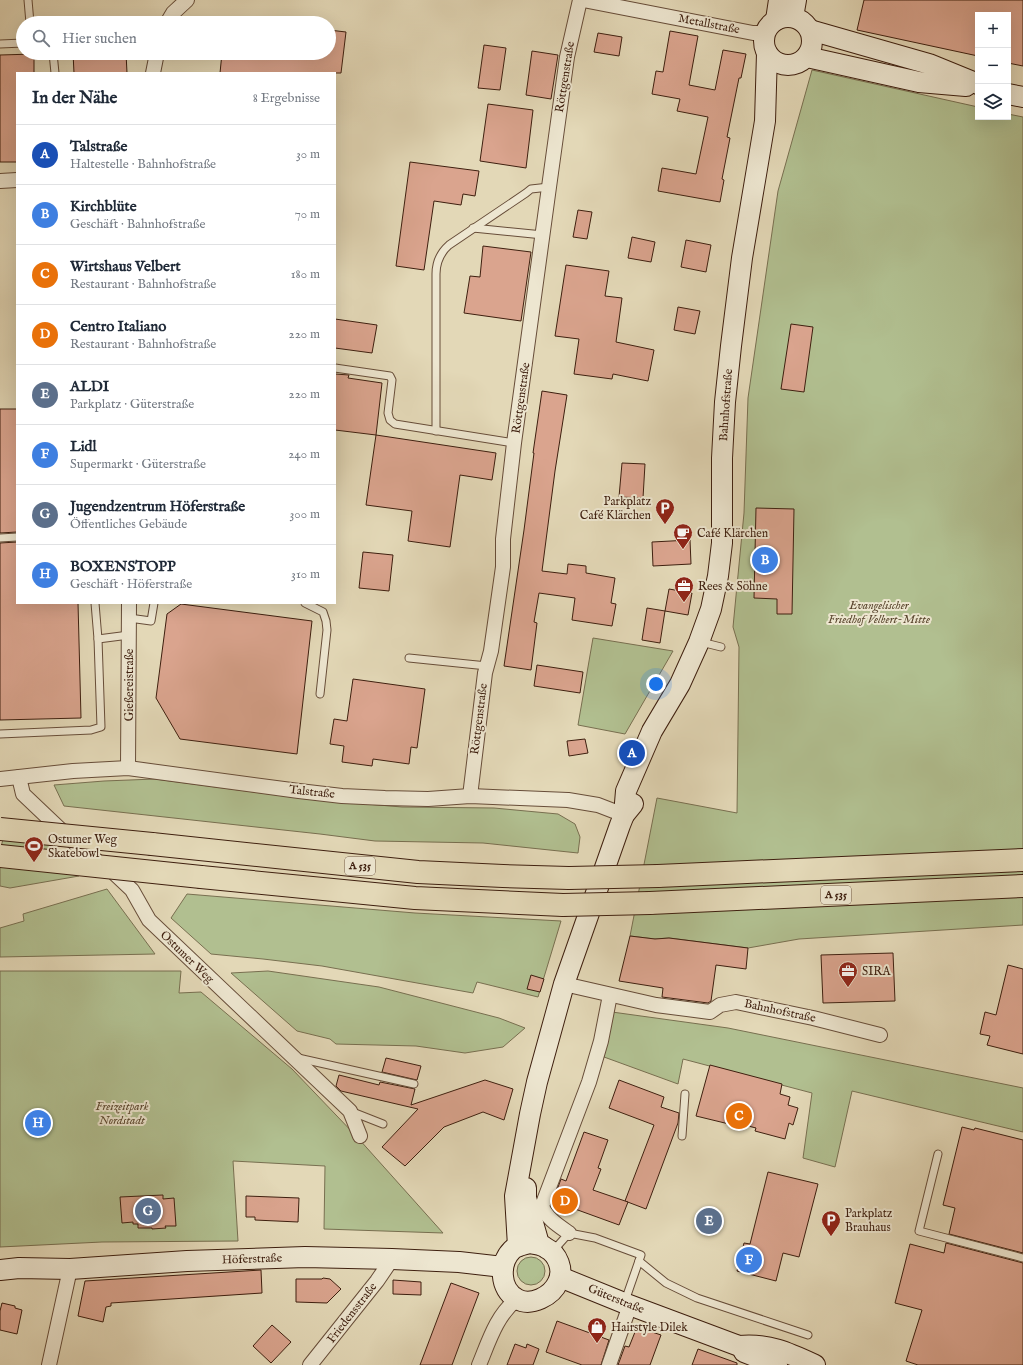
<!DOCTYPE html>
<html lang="de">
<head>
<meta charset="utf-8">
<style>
  :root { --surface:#fff; --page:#f2f2f3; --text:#1f2937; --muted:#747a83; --line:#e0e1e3; --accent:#8f2418 }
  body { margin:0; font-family:"IM FELL English",serif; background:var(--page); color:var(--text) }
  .controls { position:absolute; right:12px; top:12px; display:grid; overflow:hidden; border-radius:0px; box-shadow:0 4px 16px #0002 }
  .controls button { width:36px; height:36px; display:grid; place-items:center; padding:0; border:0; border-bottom:1px solid var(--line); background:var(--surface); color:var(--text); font:20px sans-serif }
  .you { position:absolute; left:656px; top:684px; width:14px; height:14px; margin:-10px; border:3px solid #fff; border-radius:50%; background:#1a73e8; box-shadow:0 0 0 6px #1a73e833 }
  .badge { display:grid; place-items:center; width:26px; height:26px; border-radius:50%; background:var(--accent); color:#fff; font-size:13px; font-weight:700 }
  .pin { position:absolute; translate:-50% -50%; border:2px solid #fff; box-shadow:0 1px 4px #0006 }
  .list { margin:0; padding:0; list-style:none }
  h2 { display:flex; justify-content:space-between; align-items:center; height:52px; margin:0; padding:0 16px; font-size:17px }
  h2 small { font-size:13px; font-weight:400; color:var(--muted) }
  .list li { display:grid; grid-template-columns:26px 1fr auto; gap:12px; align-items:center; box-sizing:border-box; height:60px; padding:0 16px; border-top:1px solid var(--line) }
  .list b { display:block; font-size:15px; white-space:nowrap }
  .list p { margin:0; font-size:13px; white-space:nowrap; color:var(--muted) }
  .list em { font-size:13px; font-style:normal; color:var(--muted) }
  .icon { flex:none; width:22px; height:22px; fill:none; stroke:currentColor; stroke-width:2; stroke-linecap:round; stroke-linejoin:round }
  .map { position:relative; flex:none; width:1023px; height:1365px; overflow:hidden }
  .search { position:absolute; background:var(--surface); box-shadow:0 4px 16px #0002; left:16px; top:16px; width:320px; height:44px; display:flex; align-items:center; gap:10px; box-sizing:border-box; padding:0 14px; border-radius:22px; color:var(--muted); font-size:15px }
  .panel { position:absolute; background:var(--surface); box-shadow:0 4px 16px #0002; left:16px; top:72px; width:320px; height:532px; border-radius:0px }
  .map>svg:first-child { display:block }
  .green { fill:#b1bf90; stroke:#786f50 }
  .building { fill:#daa48e; stroke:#3e1f0f }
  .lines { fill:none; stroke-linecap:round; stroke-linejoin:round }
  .lane-casing { stroke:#674d39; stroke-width:9 }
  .street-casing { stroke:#674d39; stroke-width:16 }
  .secondary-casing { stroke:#3e1f0f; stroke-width:22 }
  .highway-casing { stroke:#3e1f0f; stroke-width:24 }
  .lane { stroke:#ede6d0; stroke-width:7 }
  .street { stroke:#ede6d0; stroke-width:14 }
  .secondary { stroke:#ede6d0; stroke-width:20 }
  .highway { stroke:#e3d8b7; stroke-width:22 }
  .highway-bridge-casing { stroke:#3e1f0f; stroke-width:24; stroke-linecap:butt }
  .highway-bridge { stroke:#e3d8b7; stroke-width:22 }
  .labels { text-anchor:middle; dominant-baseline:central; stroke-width:4; stroke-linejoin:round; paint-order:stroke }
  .shield { fill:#ede6d0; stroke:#725b49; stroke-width:1 }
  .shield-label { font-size:11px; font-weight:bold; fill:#3e1f0f }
  .street-label { font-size:12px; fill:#3e1f0f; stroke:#ede6d0 }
  .poi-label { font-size:12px; fill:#3e1f0f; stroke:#ede6d0; text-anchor:start }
  .park-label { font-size:12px; font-style:italic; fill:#5b472f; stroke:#ede6d0 }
</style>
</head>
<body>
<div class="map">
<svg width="1023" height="1365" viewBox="0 0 1023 1365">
  <rect width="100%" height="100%" fill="#e3d8b7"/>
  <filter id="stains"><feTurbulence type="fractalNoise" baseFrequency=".005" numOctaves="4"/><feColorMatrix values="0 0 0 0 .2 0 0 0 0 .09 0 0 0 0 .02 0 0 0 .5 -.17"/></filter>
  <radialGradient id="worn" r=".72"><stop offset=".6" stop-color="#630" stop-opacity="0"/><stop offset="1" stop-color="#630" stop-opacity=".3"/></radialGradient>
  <g class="green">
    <path d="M 812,70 L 978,107 L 978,117 L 1008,117 L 1008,114 L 1023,117 L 1023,925 L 799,939 L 748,948 L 669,938 L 655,939 L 630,936 L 657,798 L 737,813 L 739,647 L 733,627 L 744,513 L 748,398 L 778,191 Z"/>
    <path d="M 593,638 L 673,651 L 625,734 L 578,725 Z"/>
    <path d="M 155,779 L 307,799 L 402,807 L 494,808 L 558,814 L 575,824 L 580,837 L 578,853 L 483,843 L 375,841 L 320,834 L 64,806 L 54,785 L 104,781 Z"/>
    <path d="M 4,836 L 47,840 L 79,876 L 10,888 L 0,886 L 0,850 Z"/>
    <path d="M 107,889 L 155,954 L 0,957 L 0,928 L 24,921 L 23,914 Z"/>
    <path d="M 187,894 L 415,913 L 561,921 L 538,997 L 477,982 L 473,993 L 322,966 L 263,959 L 211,954 L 171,918 Z"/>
    <path d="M 0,971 L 181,971 L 179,993 L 201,992 L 292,1069 L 358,1138 L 443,1233 L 324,1229 L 325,1166 L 233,1161 L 238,1241 L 102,1242 L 0,1247 Z"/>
    <path d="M 268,971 L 379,987 L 499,1018 L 525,1028 L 503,1047 L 465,1053 L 416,1046 L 336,1044 L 330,1039 L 297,1031 L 231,973 Z"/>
    <path d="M 612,1012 L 728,1028 L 1023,1088 L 1023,1132 L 852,1091 L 835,1167 L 803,1158 L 812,1093 L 683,1059 L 678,1084 L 604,1057 Z"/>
    <circle cx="531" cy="1271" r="14"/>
  </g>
  <g class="building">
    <path d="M 864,0 L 1023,0 L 1023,66 L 1008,63 L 1008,15 L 978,15 L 978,56 L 857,30 Z"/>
    <path d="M 329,30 L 346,32 L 341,73 L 220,73 L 222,53 L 329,53 Z"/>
    <path d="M 670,31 L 698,36 L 689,85 L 715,90 L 723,50 L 746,54 L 741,78 L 739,78 L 727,137 L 730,138 L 722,179 L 724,180 L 720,202 L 658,191 L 662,168 L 696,174 L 708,117 L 677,111 L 680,99 L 652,94 L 656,71 L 663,72 Z"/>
    <path d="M 598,33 L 622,37 L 619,56 L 594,52 Z"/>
    <path d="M 484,45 L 506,48 L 500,90 L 478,88 Z"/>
    <path d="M 532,51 L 558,55 L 551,99 L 526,95 Z"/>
    <path d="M 73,53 L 126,53 L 127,73 L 74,73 Z"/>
    <path d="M 34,54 L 34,73 L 17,73 L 17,162 L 0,162 L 0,55 Z"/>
    <path d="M 488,104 L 533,110 L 526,168 L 480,161 Z"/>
    <path d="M 410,162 L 479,171 L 475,196 L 463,194 L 461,205 L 434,201 L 424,270 L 396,266 Z"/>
    <path d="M 578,210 L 592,212 L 587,239 L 573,237 Z"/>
    <path d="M 632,237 L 655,242 L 651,262 L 628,258 Z"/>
    <path d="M 686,240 L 711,245 L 706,272 L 681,267 Z"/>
    <path d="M 483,246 L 531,252 L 521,321 L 464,313 L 470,276 L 480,277 Z"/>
    <path d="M 566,265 L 609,271 L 605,296 L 622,298 L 616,342 L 654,350 L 648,381 L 613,374 L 612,379 L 574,374 L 579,339 L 555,336 Z"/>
    <path d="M 678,307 L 700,311 L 695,334 L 674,330 Z"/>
    <path d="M 335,319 L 377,325 L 372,353 L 335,348 Z"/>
    <path d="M 791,324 L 813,327 L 804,392 L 781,389 Z"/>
    <path d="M 335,374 L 349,375 L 348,378 L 382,383 L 376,435 L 335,430 Z"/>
    <path d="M 542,391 L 567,395 L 555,471 L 542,571 L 567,574 L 568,564 L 586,566 L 586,573 L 615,578 L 611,603 L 616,604 L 612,626 L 572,620 L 575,598 L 539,593 L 534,622 L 537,623 L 531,670 L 504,666 L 524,530 L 534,453 L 533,453 Z"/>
    <path d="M 0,409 L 17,409 L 17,532 L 0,533 Z"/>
    <path d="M 376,435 L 496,453 L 492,480 L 460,475 L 450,547 L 408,541 L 412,511 L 366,505 Z"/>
    <path d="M 622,463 L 645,464 L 643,498 L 619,497 Z"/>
    <path d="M 756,508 L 794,509 L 792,614 L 777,614 L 777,599 L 754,598 Z"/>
    <path d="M 690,540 L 691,564 L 653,566 L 652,542 Z"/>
    <path d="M 17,542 L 17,603 L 78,603 L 81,718 L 0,720 L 0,543 Z"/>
    <path d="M 363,552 L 393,555 L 389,591 L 359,588 Z"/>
    <path d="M 669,589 L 692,593 L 688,615 L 665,611 Z"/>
    <path d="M 181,604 L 312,621 L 297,754 L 180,739 L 156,698 L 167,614 Z"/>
    <path d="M 647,608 L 665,611 L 660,643 L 642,640 Z"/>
    <path d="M 537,665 L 583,672 L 580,693 L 534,686 Z"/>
    <path d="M 353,679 L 425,689 L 417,748 L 411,747 L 409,764 L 373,759 L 372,766 L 342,762 L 344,746 L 330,744 L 334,719 L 347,721 Z"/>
    <path d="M 585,739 L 588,753 L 569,756 L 567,741 Z"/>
    <path d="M 630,936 L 655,939 L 669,938 L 748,948 L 746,969 L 716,965 L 711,1001 L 708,1003 L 662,997 L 663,988 L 619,981 Z"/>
    <path d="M 893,953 L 895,1001 L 823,1003 L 821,955 Z"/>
    <path d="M 1008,965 L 1023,969 L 1023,1054 L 987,1045 L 990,1036 L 980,1034 L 985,1012 L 996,1015 Z"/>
    <path d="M 531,975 L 544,979 L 540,992 L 527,989 Z"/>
    <path d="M 386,1058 L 421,1066 L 417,1080 L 382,1072 Z"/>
    <path d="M 710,1065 L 782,1084 L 780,1094 L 790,1097 L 788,1105 L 798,1108 L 793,1125 L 789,1123 L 785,1139 L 755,1131 L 756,1128 L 729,1121 L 729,1124 L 696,1116 Z"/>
    <path d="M 339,1075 L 379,1085 L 380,1082 L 415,1089 L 411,1105 L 485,1080 L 513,1089 L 504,1120 L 483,1112 L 444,1127 L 405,1166 L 382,1147 L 418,1109 L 341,1091 L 336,1086 Z"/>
    <path d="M 619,1080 L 664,1097 L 661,1107 L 679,1113 L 678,1123 L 646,1209 L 625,1201 L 654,1125 L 609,1108 Z"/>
    <path d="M 962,1127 L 974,1130 L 975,1128 L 1023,1140 L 1023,1253 L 949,1234 L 955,1208 L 943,1205 Z"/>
    <path d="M 584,1132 L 608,1140 L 598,1168 L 601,1169 L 593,1190 L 628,1202 L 619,1225 L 553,1201 L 561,1179 L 566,1181 Z"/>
    <path d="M 768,1172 L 818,1184 L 799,1257 L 783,1253 L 776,1281 L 737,1271 L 744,1243 L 750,1244 Z"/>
    <path d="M 163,1195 L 163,1199 L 174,1198 L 176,1226 L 165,1226 L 166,1228 L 152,1229 L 152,1228 L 138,1228 L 138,1224 L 133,1224 L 133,1222 L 122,1223 L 120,1197 Z"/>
    <path d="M 246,1196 L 299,1198 L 298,1222 L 255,1220 L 255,1217 L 246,1217 Z"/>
    <path d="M 946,1243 L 1023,1263 L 1023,1365 L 918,1365 L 906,1361 L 922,1310 L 895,1303 L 910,1244 L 944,1253 Z"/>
    <path d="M 261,1270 L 262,1293 L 111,1303 L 111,1306 L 106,1307 L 103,1322 L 78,1316 L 85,1281 Z"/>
    <path d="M 323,1278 L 330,1279 L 341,1289 L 327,1303 L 296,1302 L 296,1279 L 322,1279 Z"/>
    <path d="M 393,1280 L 421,1282 L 421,1295 L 393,1294 Z"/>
    <path d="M 451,1283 L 479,1293 L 462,1338 L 452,1365 L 420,1365 Z"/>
    <path d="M 2,1303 L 15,1306 L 15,1308 L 22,1310 L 17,1334 L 0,1330 L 0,1311 Z"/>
    <path d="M 557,1321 L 609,1340 L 601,1365 L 582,1365 L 546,1352 Z"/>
    <path d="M 272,1325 L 291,1342 L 271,1363 L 253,1346 Z"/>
    <path d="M 637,1327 L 661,1335 L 650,1365 L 618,1365 L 625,1346 L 629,1347 Z"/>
    <path d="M 515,1344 L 526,1348 L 527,1344 L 539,1349 L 533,1365 L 507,1365 Z"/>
    <path d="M 698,1349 L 737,1363 L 737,1365 L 692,1365 Z"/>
  </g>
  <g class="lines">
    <g class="lane-casing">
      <g id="lane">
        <path d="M 28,0 L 30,23"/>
        <path d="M 0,44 L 23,43"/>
        <path d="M 53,53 L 55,73"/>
        <path d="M 473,228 L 543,235"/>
        <path d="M 335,368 L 390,376 L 392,380 L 388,413 L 390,420 L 395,424 L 514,443"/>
        <path d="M 436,431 L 436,274 C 436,262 440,253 449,245 L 526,193 L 531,189 L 549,187"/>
        <path d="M 0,538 L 17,537"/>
        <path d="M 305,603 L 323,612 L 326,621 L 327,630 L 320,694"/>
        <path d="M 129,618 L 151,621 L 154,603"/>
        <path d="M 98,639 L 129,635"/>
        <path d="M 701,642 L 721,647"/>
        <path d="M 409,658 L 487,666"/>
        <path d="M 0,734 L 91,730 L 101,727 L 98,639 L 95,603"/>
        <path d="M 298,1058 L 414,1084"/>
        <path d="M 350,1111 L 383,1124"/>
        <path d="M 682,1136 L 685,1094"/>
        <path d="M 938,1154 L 919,1231 L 1023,1258"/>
        <path d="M 553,1251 L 569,1233 L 595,1238 L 641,1255 L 625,1301"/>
        <path d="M 639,1261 L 666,1283 L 697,1298 L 808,1335"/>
      </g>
    </g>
    <g class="street-casing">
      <g id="street">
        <path d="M 583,0 L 753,33 L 765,33"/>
        <path d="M 167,23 L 173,13 L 187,0"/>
        <path d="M 153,73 L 157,53"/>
        <path d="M 0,181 L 17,180"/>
        <path d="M 128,768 L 129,603"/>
        <path d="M 19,777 L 23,794 L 83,851 L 114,873 L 132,890 L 149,920 L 350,1111 L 360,1136"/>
        <path d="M 0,779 L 73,771 L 128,768 L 299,791 L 342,796 L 385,798 L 428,799 L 470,796 L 568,800 L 598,805 L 624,815"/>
        <path d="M 470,796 L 485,673 L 491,651 L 503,567 L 503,539 L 514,443 L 549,187 L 567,57 L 580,0"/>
        <path d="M 564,984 L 656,1005 L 710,1012 L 720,1005 L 736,1002 L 813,1018 L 880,1035"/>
        <path d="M 569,1233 C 559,1226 546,1218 542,1206 L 589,1082 L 601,1041 L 610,995"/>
        <path d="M 49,1365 L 70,1269"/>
        <path d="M 310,1365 L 377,1281 L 392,1259"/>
        <path d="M 479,1365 C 489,1341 496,1316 517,1299"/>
        <path d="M 609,1365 L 630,1305"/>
      </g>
    </g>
    <g class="secondary-casing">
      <g id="secondary">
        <path d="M 793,17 L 796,0"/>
        <circle cx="788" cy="41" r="24"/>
        <path d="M 776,20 L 779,0"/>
        <path d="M 810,30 L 929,64 L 978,84"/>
        <path d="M 807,57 L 919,82 L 966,86"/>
        <path d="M 1008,94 L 1023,97"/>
        <path d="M 624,815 L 626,791 L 652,731 L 680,684 L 699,642 L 711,609 L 718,576 L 722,543 L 722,458 L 725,402 L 731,346 L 742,258 L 765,121 L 767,53"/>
        <path d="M 526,1188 L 526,1198 L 539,1244"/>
        <path d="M 529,1243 C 535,1244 541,1244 546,1248 C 558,1254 564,1270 558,1282 C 552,1296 531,1307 517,1299 C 499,1289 499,1263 512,1250 C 516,1246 523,1245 529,1243 Z"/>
        <path d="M 518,1246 L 515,1196 L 530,1114 L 537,1082 L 564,984 L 620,825 L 624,815 L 633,804"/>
        <path d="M 0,1270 L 19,1268 L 70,1269 L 187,1261 L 305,1257 L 392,1259 L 459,1262 L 503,1267"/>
        <path d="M 560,1277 L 624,1303 L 739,1346 C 768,1343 789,1353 815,1365"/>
        <path d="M 744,1352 L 777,1365"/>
      </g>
    </g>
    <g class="highway-casing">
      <g id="highway">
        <path d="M 152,844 L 418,872 L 503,876 L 569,878"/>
        <path d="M 658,876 L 1023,860"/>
        <path d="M 201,877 L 415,898 L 563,905"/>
        <path d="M 650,903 L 1023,886"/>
      </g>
    </g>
    <use href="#lane" class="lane"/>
    <use href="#street" class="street"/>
    <use href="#secondary" class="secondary"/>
    <use href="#highway" class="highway"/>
    <g class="highway-bridge-casing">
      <g id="highway-bridge">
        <path d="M 0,829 L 152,844"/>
        <path d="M 0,856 L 201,877"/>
        <path d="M 569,878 L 658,876"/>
        <path d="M 563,905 L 650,903"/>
      </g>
    </g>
    <use href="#highway-bridge" class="highway-bridge"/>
  </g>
  <defs>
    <g id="parking-pin" transform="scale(1)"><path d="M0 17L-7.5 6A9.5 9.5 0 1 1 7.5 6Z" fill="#8f2418" stroke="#ede6d0"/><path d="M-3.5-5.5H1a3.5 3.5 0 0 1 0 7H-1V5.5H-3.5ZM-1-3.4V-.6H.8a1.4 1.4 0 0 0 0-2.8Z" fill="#fff"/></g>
    <g id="cafe-pin" transform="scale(1)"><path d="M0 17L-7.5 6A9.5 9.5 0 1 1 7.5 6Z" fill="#8f2418" stroke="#ede6d0"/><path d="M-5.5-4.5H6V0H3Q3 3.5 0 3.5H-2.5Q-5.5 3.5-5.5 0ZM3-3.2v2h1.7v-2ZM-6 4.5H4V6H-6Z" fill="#fff"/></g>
    <g id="office-pin" transform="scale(1)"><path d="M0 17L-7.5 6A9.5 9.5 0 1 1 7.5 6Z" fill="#8f2418" stroke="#ede6d0"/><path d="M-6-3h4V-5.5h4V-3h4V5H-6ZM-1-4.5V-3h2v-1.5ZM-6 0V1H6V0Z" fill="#fff"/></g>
    <g id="stadium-pin" transform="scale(1)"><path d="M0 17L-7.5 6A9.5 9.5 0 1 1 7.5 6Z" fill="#8f2418" stroke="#ede6d0"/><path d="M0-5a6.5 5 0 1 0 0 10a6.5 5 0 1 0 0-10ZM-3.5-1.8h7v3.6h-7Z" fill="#fff"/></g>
    <g id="shop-pin" transform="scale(1)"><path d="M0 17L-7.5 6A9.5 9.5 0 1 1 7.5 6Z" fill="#8f2418" stroke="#ede6d0"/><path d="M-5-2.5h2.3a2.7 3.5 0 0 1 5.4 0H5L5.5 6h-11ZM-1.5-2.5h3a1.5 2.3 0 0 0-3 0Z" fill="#fff"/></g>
  </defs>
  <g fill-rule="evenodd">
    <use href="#parking-pin" x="665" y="508"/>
    <use href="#cafe-pin" x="683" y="533"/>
    <use href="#office-pin" x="684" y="586"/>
    <use href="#stadium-pin" x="34" y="846"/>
    <use href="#office-pin" x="848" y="971"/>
    <use href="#parking-pin" x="831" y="1220"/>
    <use href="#shop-pin" x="597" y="1327"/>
  </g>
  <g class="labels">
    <g class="shield">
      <rect x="345" y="857" width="30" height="18" rx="3"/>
      <rect x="821" y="886" width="30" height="18" rx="3"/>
    </g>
    <g class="shield-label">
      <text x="360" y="866">A 535</text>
      <text x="836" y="895">A 535</text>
    </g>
    <g class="street-label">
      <text transform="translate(709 24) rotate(11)">Metallstraße</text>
      <text transform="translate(565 77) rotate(-81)">Röttgenstraße</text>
      <text transform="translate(521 398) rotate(-82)">Röttgenstraße</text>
      <text transform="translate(726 405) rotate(-86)">Bahnhofstraße</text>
      <text transform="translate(129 685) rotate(-90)">Gießereistraße</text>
      <text transform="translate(479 719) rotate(-83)">Röttgenstraße</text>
      <text transform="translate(312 792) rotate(6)">Talstraße</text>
      <text transform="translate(187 957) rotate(44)">Ostumer Weg</text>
      <text transform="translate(780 1011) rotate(12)">Bahnhofstraße</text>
      <text transform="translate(252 1259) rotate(-2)">Höferstraße</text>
      <text transform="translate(616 1299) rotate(22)">Güterstraße</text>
      <text transform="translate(352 1313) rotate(-52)">Friedensstraße</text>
    </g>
    <g class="poi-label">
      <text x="651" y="501" text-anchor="end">Parkplatz<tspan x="651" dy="14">Café Klärchen</tspan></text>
      <text x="697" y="533">Café Klärchen</text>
      <text x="698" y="586">Rees &amp; Söhne</text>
      <text x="48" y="839">Ostumer Weg<tspan x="48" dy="14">Skatebowl</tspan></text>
      <text x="862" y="971">SIRA</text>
      <text x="845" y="1213">Parkplatz<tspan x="845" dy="14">Brauhaus</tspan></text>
      <text x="611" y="1327">Hairstyle Dilek</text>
    </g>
    <g class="park-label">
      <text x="879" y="605">Evangelischer<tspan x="879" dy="14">Friedhof Velbert-Mitte</tspan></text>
      <text x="122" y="1106">Freizeitpark<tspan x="122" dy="14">Nordstadt</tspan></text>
    </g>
  </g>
  <rect width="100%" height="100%" filter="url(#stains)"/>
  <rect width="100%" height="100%" fill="url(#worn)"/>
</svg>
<div class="controls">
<button>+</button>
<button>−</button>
<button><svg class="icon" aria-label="layers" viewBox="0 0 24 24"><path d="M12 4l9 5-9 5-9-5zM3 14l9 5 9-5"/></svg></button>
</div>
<div class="you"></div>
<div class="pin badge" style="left:632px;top:753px;background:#1a4fb4">A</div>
<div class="pin badge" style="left:765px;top:560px;background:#3f7fe0">B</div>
<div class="pin badge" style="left:739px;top:1116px;background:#e8710a">C</div>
<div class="pin badge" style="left:565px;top:1201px;background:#e8710a">D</div>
<div class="pin badge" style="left:709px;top:1221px;background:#5c6f8a">E</div>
<div class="pin badge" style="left:749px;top:1260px;background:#3f7fe0">F</div>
<div class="pin badge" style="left:148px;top:1211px;background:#5c6f8a">G</div>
<div class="pin badge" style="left:38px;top:1123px;background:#3f7fe0">H</div>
<div class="search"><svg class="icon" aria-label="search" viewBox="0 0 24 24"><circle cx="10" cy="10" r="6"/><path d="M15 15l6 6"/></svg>Hier suchen</div>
<section class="panel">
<h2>In der Nähe<small>8 Ergebnisse</small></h2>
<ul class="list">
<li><span class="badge" style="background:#1a4fb4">A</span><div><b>Talstraße</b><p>Haltestelle · Bahnhofstraße</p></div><em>30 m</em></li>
<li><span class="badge" style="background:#3f7fe0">B</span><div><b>Kirchblüte</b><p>Geschäft · Bahnhofstraße</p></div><em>70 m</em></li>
<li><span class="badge" style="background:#e8710a">C</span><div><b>Wirtshaus Velbert</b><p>Restaurant · Bahnhofstraße</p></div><em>180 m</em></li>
<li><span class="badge" style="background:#e8710a">D</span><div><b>Centro Italiano</b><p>Restaurant · Bahnhofstraße</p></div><em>220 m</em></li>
<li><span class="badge" style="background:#5c6f8a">E</span><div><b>ALDI</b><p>Parkplatz · Güterstraße</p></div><em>220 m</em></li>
<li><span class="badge" style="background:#3f7fe0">F</span><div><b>Lidl</b><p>Supermarkt · Güterstraße</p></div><em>240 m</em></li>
<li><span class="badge" style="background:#5c6f8a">G</span><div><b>Jugendzentrum Höferstraße</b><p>Öffentliches Gebäude</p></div><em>300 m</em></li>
<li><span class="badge" style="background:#3f7fe0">H</span><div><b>BOXENSTOPP</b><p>Geschäft · Höferstraße</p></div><em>310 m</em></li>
</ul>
</section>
</div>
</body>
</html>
